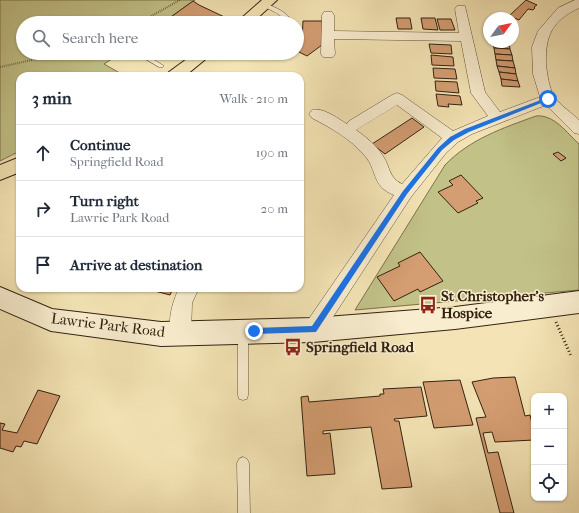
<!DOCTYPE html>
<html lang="en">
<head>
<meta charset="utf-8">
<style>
  :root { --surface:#fff; --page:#f6f6f7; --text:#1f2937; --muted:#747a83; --line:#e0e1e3 }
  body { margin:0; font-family:"IM FELL French Canon",serif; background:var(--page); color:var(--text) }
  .controls { position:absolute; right:12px; bottom:12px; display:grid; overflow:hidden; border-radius:8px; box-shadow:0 1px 3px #0004 }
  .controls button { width:36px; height:36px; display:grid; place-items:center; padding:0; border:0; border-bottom:1px solid var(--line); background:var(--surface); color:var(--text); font:20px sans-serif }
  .compass { position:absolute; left:483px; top:12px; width:36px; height:36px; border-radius:50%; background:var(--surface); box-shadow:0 1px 3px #0004; rotate:57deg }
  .stop { position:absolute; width:12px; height:12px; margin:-9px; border:3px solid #1a73e8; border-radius:50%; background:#fff }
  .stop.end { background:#1a73e8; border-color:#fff; box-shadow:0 1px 4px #0008 }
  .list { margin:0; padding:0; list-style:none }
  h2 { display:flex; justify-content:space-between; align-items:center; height:52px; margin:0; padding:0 16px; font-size:17px }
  h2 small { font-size:13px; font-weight:400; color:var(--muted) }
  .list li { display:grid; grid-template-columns:26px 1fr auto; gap:12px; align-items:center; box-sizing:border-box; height:56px; padding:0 16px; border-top:1px solid var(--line) }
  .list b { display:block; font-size:15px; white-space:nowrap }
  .list p { margin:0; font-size:13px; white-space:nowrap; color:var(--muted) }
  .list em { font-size:13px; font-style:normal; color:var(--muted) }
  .icon { flex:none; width:22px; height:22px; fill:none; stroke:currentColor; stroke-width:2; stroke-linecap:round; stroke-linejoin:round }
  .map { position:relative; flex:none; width:579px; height:513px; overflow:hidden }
  .search { position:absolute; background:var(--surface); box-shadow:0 1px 3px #0004; left:16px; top:16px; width:288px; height:44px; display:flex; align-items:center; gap:10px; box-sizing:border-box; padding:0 14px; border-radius:22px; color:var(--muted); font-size:15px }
  .panel { position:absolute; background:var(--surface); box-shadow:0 1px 3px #0004; left:16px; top:72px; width:288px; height:220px; border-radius:12px }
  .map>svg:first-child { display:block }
  .green { fill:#c2c288; stroke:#7a724d }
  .building { fill:#d49d72; stroke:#322212 }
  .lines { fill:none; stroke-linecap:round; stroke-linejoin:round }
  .lane-casing { stroke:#62523b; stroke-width:1 }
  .street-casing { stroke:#62523b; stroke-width:1 }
  .secondary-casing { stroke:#322212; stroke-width:2 }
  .primary-casing { stroke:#322212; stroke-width:2 }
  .path-far1 { stroke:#322212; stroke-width:2; stroke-dasharray:0.5 1.5; stroke-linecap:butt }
  .path { stroke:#322212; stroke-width:3; stroke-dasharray:1 2.5; stroke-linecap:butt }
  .lane { fill:#f8edcf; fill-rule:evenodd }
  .street { fill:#f8edcf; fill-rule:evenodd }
  .secondary { fill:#f8edcf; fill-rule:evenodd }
  .primary { fill:#f4e4b5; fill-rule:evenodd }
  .route { fill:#1a73e8 }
  .labels { text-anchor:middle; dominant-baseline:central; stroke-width:3; stroke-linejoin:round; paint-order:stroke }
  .poi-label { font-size:15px; font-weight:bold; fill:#322212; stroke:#f8edcf; text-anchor:start }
  .street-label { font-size:15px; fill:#322212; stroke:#f8edcf }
</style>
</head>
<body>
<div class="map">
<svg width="579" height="513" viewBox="0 0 579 513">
  <rect width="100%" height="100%" fill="#f4e4b5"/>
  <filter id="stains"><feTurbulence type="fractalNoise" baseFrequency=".005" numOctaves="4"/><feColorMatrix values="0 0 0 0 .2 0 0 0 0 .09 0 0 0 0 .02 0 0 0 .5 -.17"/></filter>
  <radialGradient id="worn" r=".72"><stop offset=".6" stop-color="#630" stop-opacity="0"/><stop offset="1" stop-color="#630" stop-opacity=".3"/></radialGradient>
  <g class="green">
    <path d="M 0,0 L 195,0 L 168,19 L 169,22 L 167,23 L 23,23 L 23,53 L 121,53 L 104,64 L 125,76 L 20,76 L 20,151 L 0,161 Z"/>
    <path d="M 536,116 C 554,114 567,133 579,144 L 579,290 L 355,310 L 445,165 C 470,139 503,128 536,116 Z"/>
  </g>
  <g class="building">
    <path d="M 526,0 L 537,5 L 534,7 L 535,8 L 533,10 L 528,9 L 519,20 L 509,16 Z"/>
    <path d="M 193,1 L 199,5 L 233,21 L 231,23 L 169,22 L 168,19 Z"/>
    <path d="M 396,18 L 410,18 L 412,29 L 398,29 Z"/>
    <path d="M 421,18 L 435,18 L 438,30 L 423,29 Z"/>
    <path d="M 437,19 L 451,19 L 455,30 L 440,30 Z"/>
    <path d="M 303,21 L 322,21 L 322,45 L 307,56 L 297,51 L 297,44 L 302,40 Z"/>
    <path d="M 492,42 L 509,43 L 510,49 L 494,48 Z"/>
    <path d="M 429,44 L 451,45 L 452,54 L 431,53 Z"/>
    <path d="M 494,48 L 510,49 L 512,55 L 495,54 Z"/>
    <path d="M 147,53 L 162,53 L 154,59 Z"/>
    <path d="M 495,54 L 512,55 L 513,61 L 496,60 Z"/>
    <path d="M 431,55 L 453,57 L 454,66 L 432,65 Z"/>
    <path d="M 496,60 L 513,61 L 515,68 L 497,66 Z"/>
    <path d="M 497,66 L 515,68 L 516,74 L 499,72 Z"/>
    <path d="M 433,68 L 455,69 L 457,79 L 434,78 Z"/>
    <path d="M 499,72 L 516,74 L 518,81 L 501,79 Z"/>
    <path d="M 501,79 L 518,81 L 520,87 L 502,86 Z"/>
    <path d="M 435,81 L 457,82 L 459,93 L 436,91 Z"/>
    <path d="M 436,94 L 460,96 L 462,105 L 448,104 L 449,107 L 438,106 Z"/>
    <path d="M 412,118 L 424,127 L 385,154 L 372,144 Z"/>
    <path d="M 558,152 L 566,158 L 561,161 L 553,154 Z"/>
    <path d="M 461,175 L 483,198 L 476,201 L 478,203 L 458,213 L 438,192 L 453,185 L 449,181 Z"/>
    <path d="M 420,252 L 443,281 L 420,292 L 418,289 L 394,301 L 377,277 L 400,266 L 398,263 Z"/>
    <path d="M 152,288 L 173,288 L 170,295 L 151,290 Z"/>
    <path d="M 515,377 L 525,416 L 530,415 L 532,423 L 534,423 L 534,440 L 495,442 L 492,432 L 483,433 L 488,453 L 498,452 L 514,513 L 500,513 L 476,418 L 486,417 L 472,382 L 493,378 Z"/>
    <path d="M 460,380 L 473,425 L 434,428 L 423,382 Z"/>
    <path d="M 421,387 L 427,416 L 394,419 L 395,421 L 399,421 L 412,487 L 382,489 L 371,427 L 323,431 L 323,434 L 330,433 L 335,474 L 307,476 L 301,397 L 308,396 L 309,402 L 380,396 L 380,394 L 384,394 L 383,389 Z"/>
    <path d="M 38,390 L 60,396 L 37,444 L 24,441 L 21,447 L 16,446 L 13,452 L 0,448 L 0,423 L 5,424 L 2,430 L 17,433 Z"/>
  </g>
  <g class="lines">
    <g class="lane-casing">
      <g id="lane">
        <path d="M 264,3 C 274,7 289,12 292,23 L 286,23 C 283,14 270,10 262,6 L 261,5 Z"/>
        <path d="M 135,53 L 143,53 L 164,66 L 163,67 L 159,67 Z"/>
        <path d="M 243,328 L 247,330 L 248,333 L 248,395 L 247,399 L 243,400 L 239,399 L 238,395 L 238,333 L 239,330 Z"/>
        <path d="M 243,457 L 247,459 L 249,463 L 250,513 L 238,513 L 237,463 L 239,459 Z"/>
      </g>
    </g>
    <g class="street-casing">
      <g id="street">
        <path d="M 575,0 L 579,0 L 579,8 C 553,20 545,35 546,64 C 547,74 549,87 554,97 C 560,105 572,113 579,120 L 579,134 L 574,133 L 546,105 L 472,134 L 458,142 L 446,153 L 411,197 L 320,337 L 313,340 L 306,337 L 302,330 L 306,323 L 394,195 C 371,186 378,171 365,156 C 351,139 331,128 312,118 L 309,114 L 312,110 C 323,107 337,118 347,124 L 349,121 L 392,95 L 397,93 L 402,95 L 453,131 L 488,116 L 471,93 L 461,41 L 334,39 L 335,54 L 333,57 L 323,57 L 321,54 L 322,15 L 324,12 L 332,12 L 334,15 L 334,31 L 459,33 L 455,9 L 457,6 L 465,6 L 485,92 L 500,112 L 540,97 L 533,74 L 532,47 L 538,31 L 558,8 ZM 397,105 L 442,138 L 402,184 C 388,177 391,168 383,156 C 376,145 366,137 356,130 Z"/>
        <path d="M 179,288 L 199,288 L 192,303 L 191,333 L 187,340 L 180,343 L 173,340 C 166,324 172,303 179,288 Z"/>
      </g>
    </g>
    <g class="secondary-casing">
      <path id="secondary" d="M 0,287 L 52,309 L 161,322 L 313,318 L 455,307 L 579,291 L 579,313 L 455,329 L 313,342 L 161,346 L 51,331 L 0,309 Z"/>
    </g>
    <g class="primary-casing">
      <g id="primary">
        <path d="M 262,0 L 277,0 L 252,23 L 236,23 Z"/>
        <path d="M 195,53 L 213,53 L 185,76 L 167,76 L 169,72 Z"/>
        <path d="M 20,157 L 20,172 L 0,180 L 0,165 Z"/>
      </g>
    </g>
    <g class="path-far1">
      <path d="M 150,18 L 158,23"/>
      <path d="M 139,23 L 180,0"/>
      <path d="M 0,67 L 64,53"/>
    </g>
    <path class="path" d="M 556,322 L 571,356"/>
    <use href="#lane" class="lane"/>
    <use href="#street" class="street"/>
    <use href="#secondary" class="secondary"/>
    <use href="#primary" class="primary"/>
  </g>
  <path class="route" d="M 546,98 L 551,99 L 469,132 L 454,140 L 442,150 L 407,194 L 316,332 L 252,334 L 252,329 L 254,328 L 312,326 L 403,191 L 438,148 L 450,137 L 465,129 Z"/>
  <defs>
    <g id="bus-bare" transform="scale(1.38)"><path d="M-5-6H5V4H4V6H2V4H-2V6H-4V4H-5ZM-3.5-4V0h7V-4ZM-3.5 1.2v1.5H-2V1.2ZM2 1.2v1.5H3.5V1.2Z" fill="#8f2418" stroke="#f8edcf" stroke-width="2.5" paint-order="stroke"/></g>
  </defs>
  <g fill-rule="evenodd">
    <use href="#bus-bare" x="428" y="305"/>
    <use href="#bus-bare" x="293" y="347"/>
  </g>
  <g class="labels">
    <g class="poi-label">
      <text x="441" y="296">St Christopher's<tspan x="441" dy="17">Hospice</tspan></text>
      <text x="306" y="347">Springfield Road</text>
    </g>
    <g class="street-label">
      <text transform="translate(108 325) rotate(7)">Lawrie Park Road</text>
    </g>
  </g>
  <rect width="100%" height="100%" filter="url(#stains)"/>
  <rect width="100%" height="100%" fill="url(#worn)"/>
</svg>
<div class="controls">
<button>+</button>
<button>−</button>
<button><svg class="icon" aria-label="locate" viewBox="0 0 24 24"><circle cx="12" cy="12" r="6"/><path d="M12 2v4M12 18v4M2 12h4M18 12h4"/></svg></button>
</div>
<svg class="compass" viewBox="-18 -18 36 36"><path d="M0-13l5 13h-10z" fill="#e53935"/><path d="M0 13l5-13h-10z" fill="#747a83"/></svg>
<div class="stop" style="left:548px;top:99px"></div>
<div class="stop end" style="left:254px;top:331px"></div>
<div class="search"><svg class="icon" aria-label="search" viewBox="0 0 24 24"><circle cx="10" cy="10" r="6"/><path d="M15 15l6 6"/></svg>Search here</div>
<section class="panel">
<h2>3 min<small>Walk · 210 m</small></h2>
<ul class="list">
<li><svg class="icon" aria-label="ahead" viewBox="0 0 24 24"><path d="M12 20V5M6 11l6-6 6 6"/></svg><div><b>Continue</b><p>Springfield Road</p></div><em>190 m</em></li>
<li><svg class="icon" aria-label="right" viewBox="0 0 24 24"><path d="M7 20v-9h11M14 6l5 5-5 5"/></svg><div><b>Turn right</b><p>Lawrie Park Road</p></div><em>20 m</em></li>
<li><svg class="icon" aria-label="arrive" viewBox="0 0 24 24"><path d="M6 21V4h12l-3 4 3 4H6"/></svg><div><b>Arrive at destination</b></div></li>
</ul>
</section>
</div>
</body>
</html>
